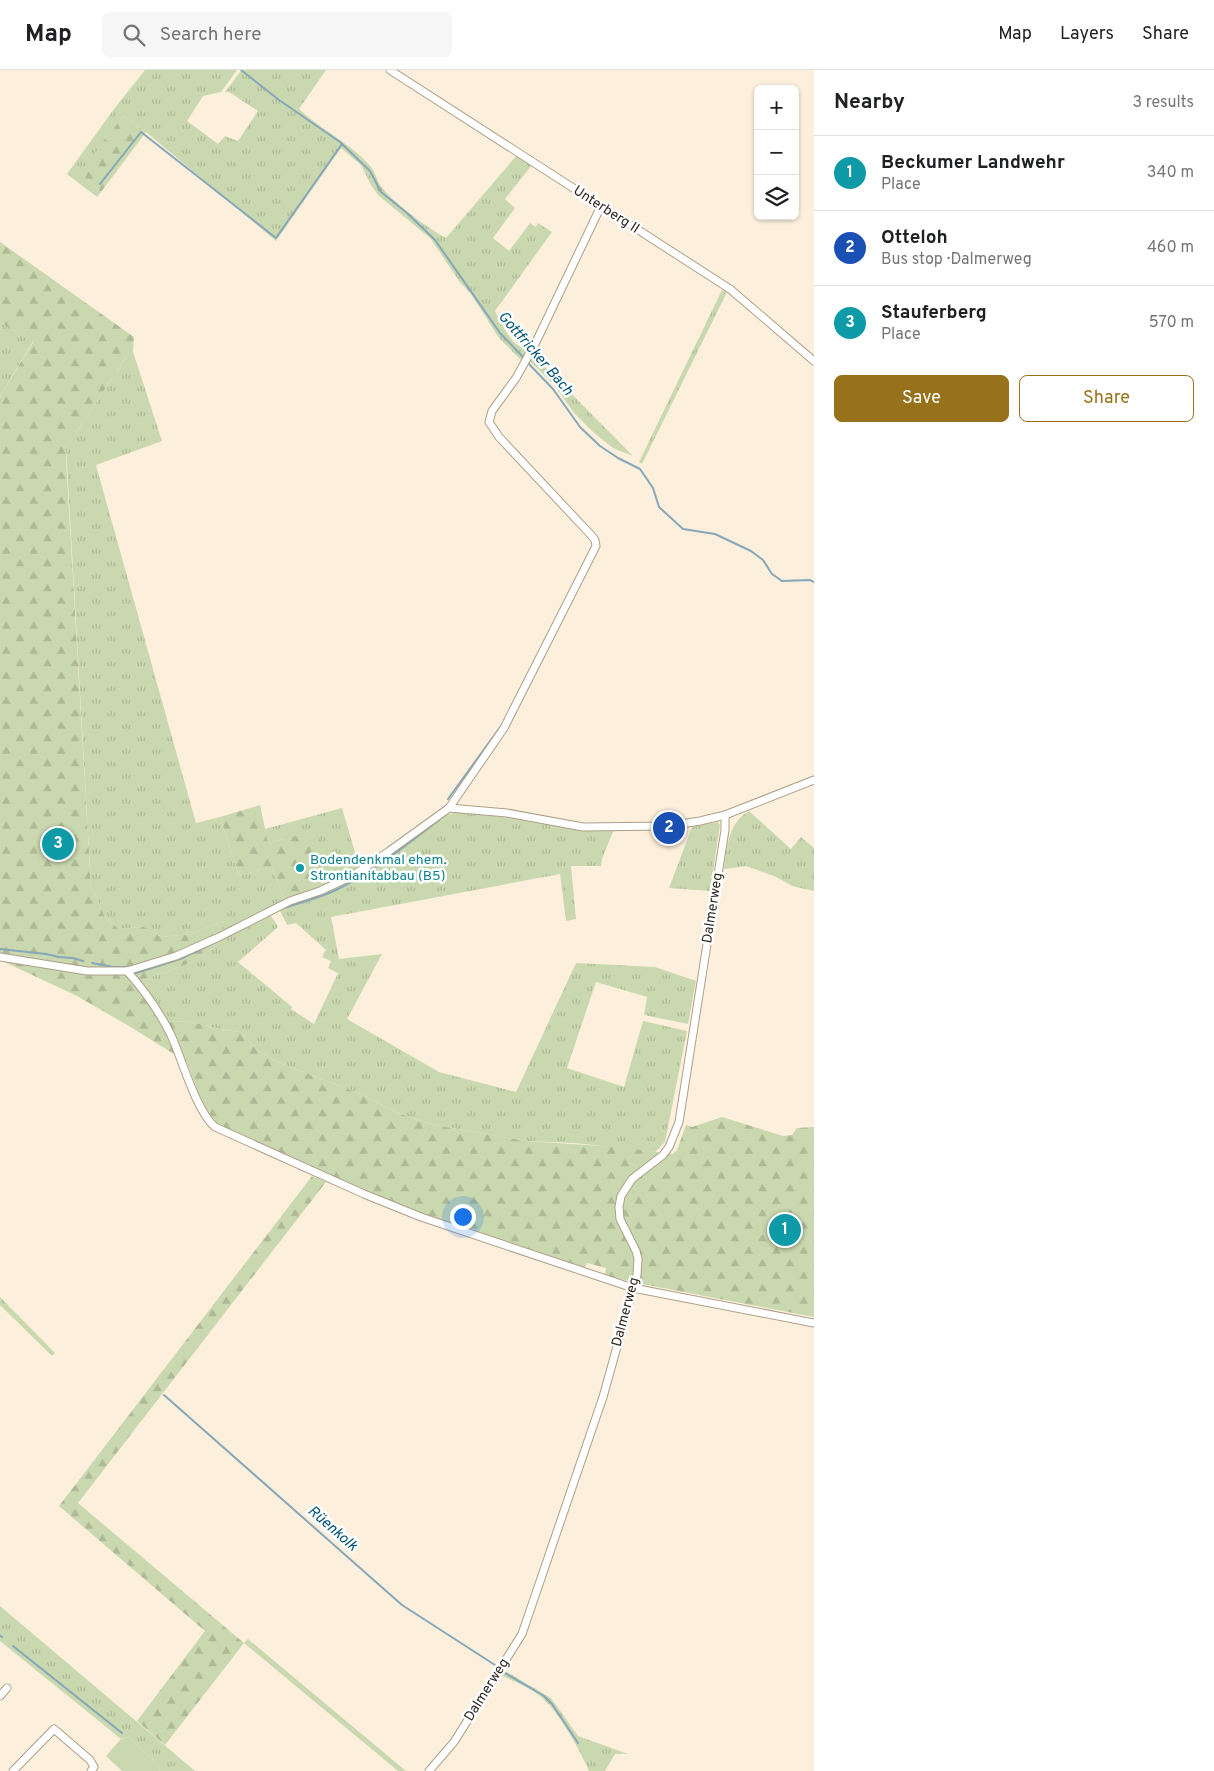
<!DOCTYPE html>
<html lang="en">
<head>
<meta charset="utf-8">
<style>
  :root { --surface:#fff; --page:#f6f6f6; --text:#202124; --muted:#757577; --line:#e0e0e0; --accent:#98711c }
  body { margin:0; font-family:Overpass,sans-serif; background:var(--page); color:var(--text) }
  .controls { position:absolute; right:15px; top:15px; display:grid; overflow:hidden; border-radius:8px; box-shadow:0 1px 4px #0004 }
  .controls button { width:45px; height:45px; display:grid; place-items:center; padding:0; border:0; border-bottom:1px solid var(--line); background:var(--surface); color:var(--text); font:25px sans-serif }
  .you { position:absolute; left:462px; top:1146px; width:18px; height:18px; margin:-12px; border:4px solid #fff; border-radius:50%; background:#1a73e8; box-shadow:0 0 0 8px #1a73e833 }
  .badge { display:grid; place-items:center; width:32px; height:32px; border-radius:50%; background:var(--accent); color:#fff; font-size:16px; font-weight:700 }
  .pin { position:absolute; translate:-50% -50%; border:2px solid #fff; box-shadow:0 1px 5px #0006 }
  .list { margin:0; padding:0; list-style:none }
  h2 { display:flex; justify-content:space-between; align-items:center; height:65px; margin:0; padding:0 20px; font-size:21px }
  h2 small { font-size:16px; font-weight:400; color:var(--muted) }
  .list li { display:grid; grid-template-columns:32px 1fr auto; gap:15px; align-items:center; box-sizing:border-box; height:75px; padding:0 20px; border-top:1px solid var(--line) }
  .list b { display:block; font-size:19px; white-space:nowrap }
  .list p { margin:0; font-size:16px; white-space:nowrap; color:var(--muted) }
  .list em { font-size:16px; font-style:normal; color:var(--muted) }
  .actions { display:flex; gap:10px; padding:15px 20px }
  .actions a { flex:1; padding:11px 0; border:1px solid var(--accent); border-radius:8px; text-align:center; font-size:18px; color:var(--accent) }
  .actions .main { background:var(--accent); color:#fff }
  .icon { flex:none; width:28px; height:28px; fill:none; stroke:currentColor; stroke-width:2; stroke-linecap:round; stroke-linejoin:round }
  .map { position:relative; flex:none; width:814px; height:1701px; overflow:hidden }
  header { display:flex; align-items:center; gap:30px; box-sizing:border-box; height:70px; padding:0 25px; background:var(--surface); border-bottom:1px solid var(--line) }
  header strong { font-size:24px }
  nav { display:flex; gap:28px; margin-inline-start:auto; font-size:18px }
  .search { width:350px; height:45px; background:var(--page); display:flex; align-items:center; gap:12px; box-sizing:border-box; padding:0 18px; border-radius:8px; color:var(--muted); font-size:19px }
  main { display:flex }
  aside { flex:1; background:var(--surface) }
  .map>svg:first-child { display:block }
  .grass { fill:url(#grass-tufts) }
  .forest { fill:url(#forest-firs) }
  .park { fill:#cad8af }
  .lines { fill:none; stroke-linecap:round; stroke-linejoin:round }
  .stream { stroke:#86a7ba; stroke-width:2 }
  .minor-casing { stroke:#af9f88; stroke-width:9 }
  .minor { stroke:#fff; stroke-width:7 }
  .culture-dot { fill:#0f9aa8; stroke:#fefefe; stroke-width:2 }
  .labels { text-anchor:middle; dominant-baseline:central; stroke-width:5; stroke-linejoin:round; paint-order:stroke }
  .street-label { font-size:14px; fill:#2f281f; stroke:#fefefe }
  .culture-label { font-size:14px; fill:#0d838f; stroke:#fefefe; text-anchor:start }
  .water-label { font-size:15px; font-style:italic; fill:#005478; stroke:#fefefe }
</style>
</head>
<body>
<header>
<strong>Map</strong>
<div class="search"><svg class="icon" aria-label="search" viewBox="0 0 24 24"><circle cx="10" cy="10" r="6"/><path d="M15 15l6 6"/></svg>Search here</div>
<nav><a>Map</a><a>Layers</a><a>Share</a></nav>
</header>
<main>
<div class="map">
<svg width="814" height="1701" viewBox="0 0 814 1701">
  <defs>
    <pattern id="grass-tufts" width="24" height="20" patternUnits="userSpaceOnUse" patternTransform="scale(1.25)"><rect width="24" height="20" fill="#cad8af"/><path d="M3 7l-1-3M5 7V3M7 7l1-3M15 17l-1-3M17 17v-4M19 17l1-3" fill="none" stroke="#aeb996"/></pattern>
    <pattern id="forest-firs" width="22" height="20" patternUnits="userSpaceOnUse" patternTransform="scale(1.25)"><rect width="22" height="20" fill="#cad8af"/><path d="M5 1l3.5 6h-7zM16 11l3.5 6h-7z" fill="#aeb996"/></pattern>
  </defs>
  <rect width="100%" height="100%" fill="#fcefdc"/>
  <g class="grass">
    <path d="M 145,0 L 237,0 L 221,22 L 203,26 L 187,51 L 218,74 L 225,66 L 238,71 L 258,41 L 229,22 L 225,22 L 240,2 L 242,0 L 326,0 L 299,39 C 321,60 351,73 371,97 C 376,103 377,112 382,118 C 398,136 425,156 446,168 L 517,85 L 532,95 L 505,129 L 515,138 L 493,168 L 509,181 L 530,153 L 536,157 L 538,153 L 552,162 L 495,241 C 503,257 510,273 527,281 L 522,291 L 499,268 L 471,224 L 459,211 L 431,169 L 378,125 L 371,115 L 361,95 L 341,78 L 276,171 L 146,62 L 124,46 L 82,105 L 101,122 L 97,127 L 67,104 L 114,39 Z"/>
    <path d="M 722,220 L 727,222 L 642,394 L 639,392 Z"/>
    <path d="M 0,253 L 34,270 L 0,326 Z"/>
    <path d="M 133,282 L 162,371 L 96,395 L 196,753 L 220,747 L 239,806 L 272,797 L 284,829 L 223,862 L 223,851 L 191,864 L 161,867 L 144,857 L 119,859 L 106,849 L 91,816 L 66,378 L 124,290 Z"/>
    <path d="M 532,284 L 633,386 L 613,378 L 593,362 L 574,343 L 555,316 L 529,290 Z"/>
    <path d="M 342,738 L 359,796 L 351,803 L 322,816 L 326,799 L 300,765 L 268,773 L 265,759 Z"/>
    <path d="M 749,741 L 791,779 L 801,767 L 814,778 L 814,821 L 792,816 L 776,807 L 746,796 L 724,799 C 727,777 728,753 749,741 Z"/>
    <path d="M 459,742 L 614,759 L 602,789 L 601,796 L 571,796 L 576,849 L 566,851 L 560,804 L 331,847 L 339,889 L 382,884 L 347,949 L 439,1002 L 516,1022 L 576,893 L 655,897 L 696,911 L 688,954 L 644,945 L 647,927 L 596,912 L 567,998 L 624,1017 L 643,951 L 687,961 L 665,1072 L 655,1082 L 574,1073 L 526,1071 L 435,1055 L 397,1043 L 361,1024 L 277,992 L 257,980 L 240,962 L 220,959 L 191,952 L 167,951 L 142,910 L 193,892 L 228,867 L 270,844 L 278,857 L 238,892 L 292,937 L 291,939 L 314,954 L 338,903 L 328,898 L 331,891 L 322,887 L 326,880 L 296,853 L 287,855 L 279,839 L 292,833 L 317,826 L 336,817 L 433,752 L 446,745 Z"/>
    <path d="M 718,752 L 720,755 L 710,821 L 669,818 L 692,757 Z"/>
    <path d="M 0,1227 L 55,1283 L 52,1286 L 0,1235 Z"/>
    <path d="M 0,1536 L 195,1701 L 160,1701 L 154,1691 L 129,1667 L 121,1669 L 0,1571 Z"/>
    <path d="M 248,1569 L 406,1701 L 398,1701 L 244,1573 Z"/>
    <path d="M 505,1601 L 551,1628 L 578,1666 L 628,1684 L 615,1684 L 605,1701 L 589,1701 C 580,1680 558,1640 540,1626 C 530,1617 515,1612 503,1606 Z"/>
  </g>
  <g class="forest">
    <path d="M 124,46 L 146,62 L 101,122 L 82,105 L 100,75 Z"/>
    <path d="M 0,172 L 134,267 L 133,282 L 124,290 L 66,378 L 66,389 L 91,816 L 106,849 L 119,859 L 144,857 L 161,867 L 191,864 L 223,851 L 224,870 L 193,892 L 142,910 L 157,931 L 167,951 L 191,952 L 220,959 L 240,962 L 257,980 L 277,992 L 361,1024 L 397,1043 L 435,1055 L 526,1071 L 617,1077 L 673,1084 L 677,1080 L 686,1055 L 692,1057 L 722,1047 L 783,1066 L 792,1065 L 797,1058 L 814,1057 L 814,1247 L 637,1213 L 605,1205 L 606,1198 L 587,1193 L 584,1199 L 421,1145 L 216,1055 L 206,1044 L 187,992 L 129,956 L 75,925 L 0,890 L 0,326 L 34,271 L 0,253 Z"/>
    <path d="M 260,735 L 268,773 L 300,765 L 320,768 L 326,799 L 322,816 L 284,829 L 272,797 L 239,806 L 220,747 Z"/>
    <path d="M 312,1106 L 326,1112 L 78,1433 L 244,1573 L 165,1675 L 137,1651 L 205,1561 L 59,1436 Z"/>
  </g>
  <path class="park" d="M 129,1667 L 154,1691 L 160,1701 L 122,1701 L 106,1686 L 121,1669 Z"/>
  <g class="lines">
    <g class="stream">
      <path d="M 241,0 L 279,30 L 340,72 L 370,101 L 381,122 L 407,143 L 435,170 L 500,263 L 525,289"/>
      <path d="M 100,114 L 141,62 L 276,168 L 342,74"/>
      <path d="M 528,293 L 553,319 L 580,357 L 600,376 L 618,388 L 640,399 L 653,418 L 659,437 L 683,459 L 715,464 L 751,481 L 763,490 L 772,504 L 782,511 L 810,510 L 814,512"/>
      <path d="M 448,729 L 501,656"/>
      <path d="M 284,838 C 301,832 319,828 336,820 C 373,802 406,775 439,750"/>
      <path d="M 0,879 L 46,884 L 59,887 L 73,888 L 83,891"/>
      <path d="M 92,893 L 113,897 L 127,897"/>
      <path d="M 136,903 L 180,889 L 222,869"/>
      <path d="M 164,1325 L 402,1535 L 495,1595"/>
      <path d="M 0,1566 L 2,1567"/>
      <path d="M 13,1576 L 122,1663"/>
      <path d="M 505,1603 L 544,1626 L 552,1634 L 578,1673"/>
    </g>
    <g class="minor-casing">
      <g id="minor">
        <path d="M 390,0 L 730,219 L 814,291"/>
        <path d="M 449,738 L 507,743 L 583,757 L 669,756 L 700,751 L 725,745 L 814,710"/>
        <path d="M 0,887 L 87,901 L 127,901 L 176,886 L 219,867 L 290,831 L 320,821 L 352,806 L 388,782 L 449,738 L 504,658 L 596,476 L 595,470 L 591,465 L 499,367 L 489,352 L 492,341 L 516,308 L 536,272 L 601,136"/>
        <path d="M 127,901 C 145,921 159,941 171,965 C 182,989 196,1041 215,1057 L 364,1124 L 421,1147 L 633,1218 L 814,1253"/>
        <path d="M 0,1626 L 7,1618"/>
        <path d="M 13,1701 L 54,1659 L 90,1690 L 94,1697 L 91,1701"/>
        <path d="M 429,1701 L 454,1672 L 522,1564 L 603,1327 L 637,1205 L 638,1189 L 636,1181 L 620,1149 L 619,1137 L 621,1126 L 632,1109 L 663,1085 L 669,1077 L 679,1052 L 725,760 L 725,745"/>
      </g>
    </g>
    <use href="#minor" class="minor"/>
  </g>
  <circle class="culture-dot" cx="300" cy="798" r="5"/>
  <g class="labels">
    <g class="street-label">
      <text transform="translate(606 140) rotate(33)">Unterberg II</text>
      <text transform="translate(713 838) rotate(-81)">Dalmerweg</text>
      <text transform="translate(626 1242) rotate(-75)">Dalmerweg</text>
      <text transform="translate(487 1620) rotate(-58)">Dalmerweg</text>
    </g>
    <g class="culture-label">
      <text x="310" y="790">Bodendenkmal ehem.<tspan x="310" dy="16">Strontianitabbau (B5)</tspan></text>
    </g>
    <g class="water-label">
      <text transform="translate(535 284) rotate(49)">Gottfricker Bach</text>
      <text transform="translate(332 1459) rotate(41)">Rüenkolk</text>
    </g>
  </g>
</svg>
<div class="controls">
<button>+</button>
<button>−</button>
<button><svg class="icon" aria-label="layers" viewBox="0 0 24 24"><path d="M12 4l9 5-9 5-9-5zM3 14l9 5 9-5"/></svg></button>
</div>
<div class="you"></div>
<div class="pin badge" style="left:785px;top:1160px;background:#0f9aa8">1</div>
<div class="pin badge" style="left:669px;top:758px;background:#1a4fb4">2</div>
<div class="pin badge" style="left:58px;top:774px;background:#0f9aa8">3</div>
</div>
<aside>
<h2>Nearby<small>3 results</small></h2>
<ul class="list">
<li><span class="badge" style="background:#0f9aa8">1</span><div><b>Beckumer Landwehr</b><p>Place</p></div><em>340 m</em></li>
<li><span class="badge" style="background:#1a4fb4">2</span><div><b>Otteloh</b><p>Bus stop · Dalmerweg</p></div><em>460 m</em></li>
<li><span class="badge" style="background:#0f9aa8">3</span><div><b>Stauferberg</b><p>Place</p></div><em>570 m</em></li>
</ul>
<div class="actions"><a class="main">Save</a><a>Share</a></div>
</aside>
</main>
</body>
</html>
